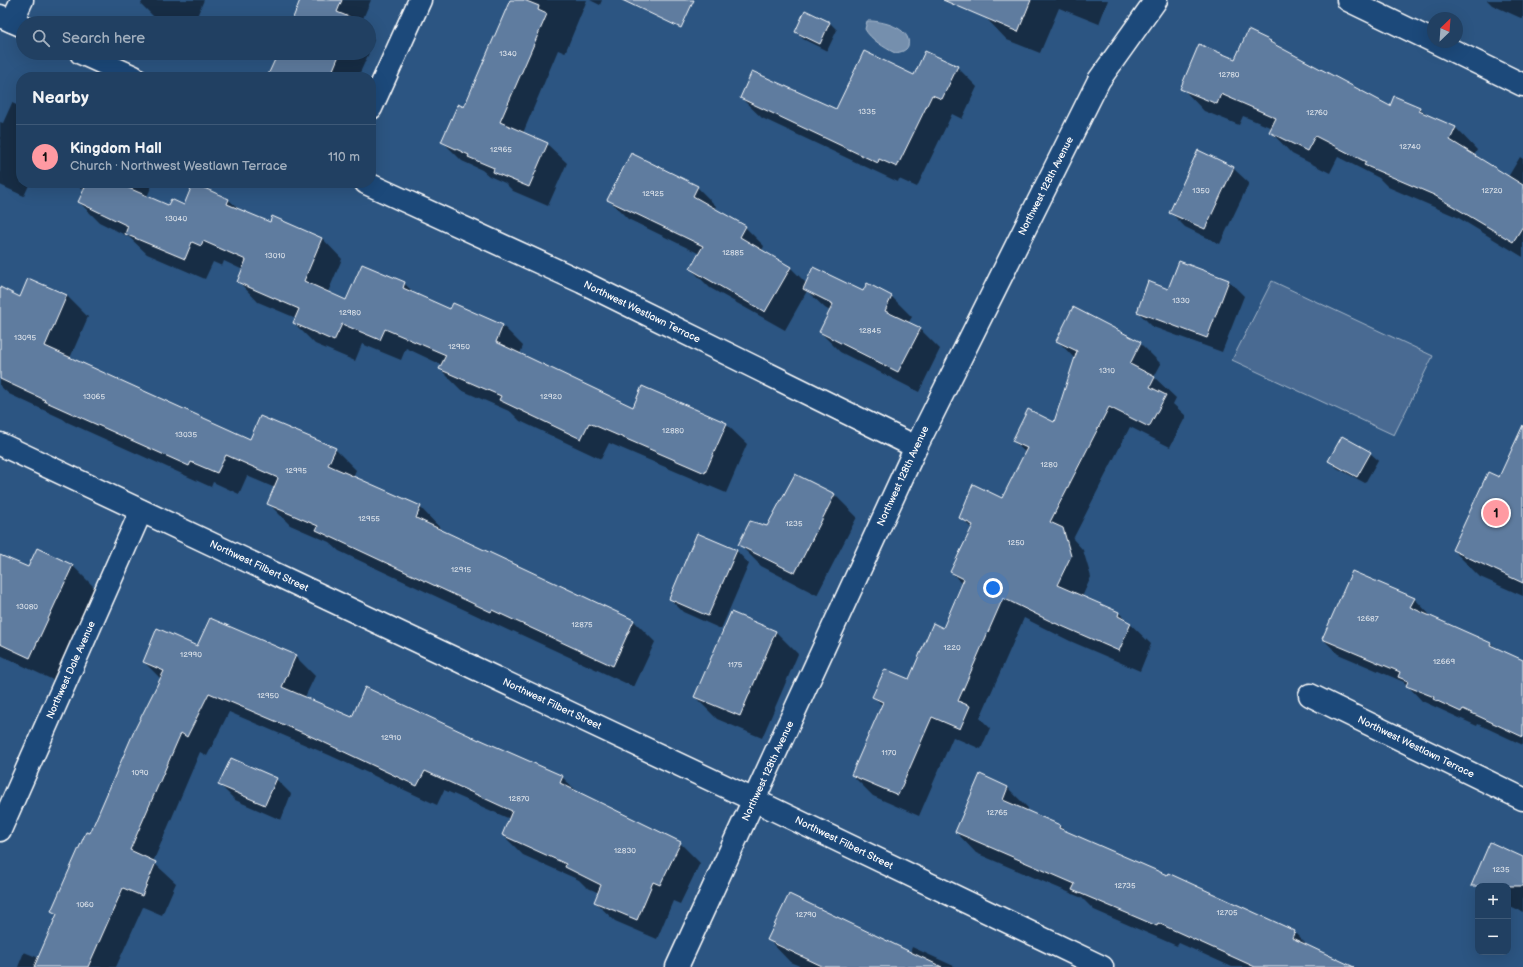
<!DOCTYPE html>
<html lang="en">
<head>
<meta charset="utf-8">
<style>
  :root { --surface:#214062; --page:#2d4b6b; --text:#f1f3f6; --muted:#a2afbe; --line:#3e5977; --accent:#ff9aa2 }
  body { margin:0; font-family:"Balsamiq Sans",sans-serif; background:var(--page); color:var(--text) }
  .controls { position:absolute; right:12px; bottom:12px; display:grid; overflow:hidden; border-radius:8px; box-shadow:0 4px 16px #0002 }
  .controls button { width:36px; height:36px; display:grid; place-items:center; padding:0; border:0; border-bottom:1px solid var(--line); background:var(--surface); color:var(--text); font:20px sans-serif }
  .compass { position:absolute; left:1427px; top:12px; width:36px; height:36px; border-radius:50%; background:var(--surface); box-shadow:0 4px 16px #0002; rotate:25deg }
  .you { position:absolute; left:993px; top:588px; width:14px; height:14px; margin:-10px; border:3px solid #fff; border-radius:50%; background:#1a73e8; box-shadow:0 0 0 6px #1a73e833 }
  .badge { display:grid; place-items:center; width:26px; height:26px; border-radius:50%; background:var(--accent); color:#111; font-size:13px; font-weight:700 }
  .pin { position:absolute; translate:-50% -50%; border:2px solid #fff; box-shadow:0 1px 4px #0006 }
  .list { margin:0; padding:0; list-style:none }
  h2 { display:flex; justify-content:space-between; align-items:center; height:52px; margin:0; padding:0 16px; font-size:17px }
  h2 small { font-size:13px; font-weight:400; color:var(--muted) }
  .list li { display:grid; grid-template-columns:26px 1fr auto; gap:12px; align-items:center; box-sizing:border-box; height:64px; padding:0 16px; border-top:1px solid var(--line) }
  .list b { display:block; font-size:15px; white-space:nowrap }
  .list p { margin:0; font-size:13px; white-space:nowrap; color:var(--muted) }
  .list em { font-size:13px; font-style:normal; color:var(--muted) }
  .icon { flex:none; width:22px; height:22px; fill:none; stroke:currentColor; stroke-width:2; stroke-linecap:round; stroke-linejoin:round }
  .map { position:relative; flex:none; width:1523px; height:967px; overflow:hidden }
  .search { position:absolute; background:var(--surface); box-shadow:0 4px 16px #0002; left:16px; top:16px; width:360px; height:44px; display:flex; align-items:center; gap:10px; box-sizing:border-box; padding:0 14px; border-radius:22px; color:var(--muted); font-size:15px }
  .panel { position:absolute; background:var(--surface); box-shadow:0 4px 16px #0002; left:16px; top:72px; width:360px; height:116px; border-radius:16px }
  .map>svg:first-child { display:block }
  .green { fill:#486b92; stroke:#a4b5c8 }
  .water { fill:#748fad; stroke:#acbcce }
  .shadow { fill:#0007 }
  .building { fill:#5e7c9f; stroke:#fff }
  .lines { fill:none; stroke-linecap:round; stroke-linejoin:round }
  .minor-casing { stroke:#fff; stroke-width:25 }
  .minor { stroke:#1f4a7a; stroke-width:22 }
  .labels { text-anchor:middle; dominant-baseline:central; stroke-width:4; stroke-linejoin:round; paint-order:stroke }
  .number-label { font-size:8px; fill:#d7dee7 }
  .street-label { font-size:10px; fill:#fff; stroke:#1f4a7a }
</style>
</head>
<body>
<div class="map">
<svg width="1523" height="967" viewBox="0 0 1523 967">
  <rect width="100%" height="100%" fill="#2c5582"/>
  <filter id="ink" filterUnits="userSpaceOnUse"><feTurbulence type="fractalNoise" baseFrequency=".025" numOctaves="2"/><feDisplacementMap in="SourceGraphic" scale="8" xChannelSelector="R" yChannelSelector="G"/><feConvolveMatrix kernelMatrix="1 2 1 2 8 2 1 2 1" color-interpolation-filters="sRGB"/></filter>
  <g filter="url(#ink)">
    <path class="green" d="M 1272,281 L 1433,356 L 1394,435 L 1232,360 Z"/>
    <path class="water" d="M 867,21 C 880,20 913,28 908,46 C 906,51 901,52 895,53 C 885,48 870,39 865,29 Z"/>
    <g class="shadow">
      <path d="M 143,0 L 204,0 L 194,23 L 166,23 L 156,19 L 141,4 Z"/>
      <path d="M 302,0 L 371,0 L 361,23 L 292,23 Z"/>
      <path d="M 511,0 L 587,0 L 565,53 L 558,50 L 523,133 L 547,144 L 567,163 L 548,206 L 513,191 L 505,183 L 489,176 L 482,170 L 462,161 L 443,142 L 464,108 Z"/>
      <path d="M 590,0 L 602,0 L 600,5 Z"/>
      <path d="M 992,0 L 1108,0 L 1099,24 L 1059,8 L 1040,53 L 1007,40 L 985,17 Z"/>
      <path d="M 1487,0 L 1523,0 L 1523,19 L 1492,5 Z"/>
      <path d="M 806,11 L 830,23 L 837,30 L 827,51 L 803,39 L 796,32 Z"/>
      <path d="M 369,35 L 374,40 L 369,52 Z"/>
      <path d="M 1271,41 L 1274,45 L 1390,107 L 1420,108 L 1428,116 L 1455,127 L 1477,150 L 1474,156 L 1508,177 L 1520,157 L 1523,159 L 1523,257 L 1457,217 L 1388,187 L 1379,178 L 1338,157 L 1330,173 L 1292,154 L 1270,131 L 1272,128 L 1243,116 L 1239,125 L 1204,111 L 1182,88 Z"/>
      <path d="M 279,53 L 369,53 L 358,77 L 273,77 Z"/>
      <path d="M 957,67 L 977,87 L 962,119 L 952,114 L 917,187 L 899,179 L 898,182 L 762,118 L 741,98 L 837,110 L 914,76 Z"/>
      <path d="M 12,103 L 21,107 L 21,183 L 30,183 L 24,196 L 0,185 L 0,122 L 3,123 Z"/>
      <path d="M 1198,152 L 1233,168 L 1249,183 L 1220,244 L 1185,227 L 1170,212 Z"/>
      <path d="M 71,183 L 153,183 L 147,197 L 169,206 L 184,206 L 194,184 L 229,200 L 240,210 L 270,223 L 322,238 L 342,259 L 328,292 L 347,301 L 404,283 L 416,295 L 451,310 L 453,304 L 503,326 L 523,346 L 520,354 L 633,408 L 726,424 L 747,444 L 726,493 L 609,443 L 601,459 L 520,421 L 511,412 L 461,390 L 440,369 L 442,365 L 406,348 L 401,360 L 362,344 L 355,361 L 315,344 L 294,323 L 296,318 L 258,302 L 238,281 L 243,270 L 224,261 L 222,266 L 213,262 L 205,279 L 147,254 L 129,237 L 99,222 L 79,202 L 85,190 Z"/>
      <path d="M 697,187 L 716,206 L 714,210 L 745,227 L 764,246 L 762,251 L 791,268 L 807,284 L 864,292 L 867,285 L 892,297 L 912,317 L 908,323 L 920,329 L 940,349 L 919,392 L 840,352 L 820,332 L 830,311 L 825,308 L 807,291 L 785,330 L 710,288 L 691,269 L 700,254 L 628,219 L 609,200 Z"/>
      <path d="M 1180,262 L 1229,281 L 1244,296 L 1222,352 L 1153,327 L 1138,312 L 1169,290 Z"/>
      <path d="M 29,279 L 67,296 L 88,317 L 70,358 L 251,440 L 335,449 L 356,470 L 353,477 L 420,507 L 441,529 L 441,531 L 634,621 L 655,642 L 634,687 L 513,631 L 512,632 L 339,551 L 329,542 L 290,525 L 268,503 L 275,488 L 247,476 L 239,494 L 213,482 L 211,487 L 67,422 L 63,419 L 9,394 L 0,386 L 0,289 L 20,298 Z"/>
      <path d="M 1057,340 L 1140,343 L 1161,364 L 1154,377 L 1176,398 L 1173,404 L 1186,416 L 1170,447 L 1130,427 L 1073,539 L 1083,550 L 1091,577 L 1082,597 L 1119,613 L 1151,644 L 1140,671 L 1070,641 L 1024,618 L 980,718 L 990,728 L 981,749 L 953,737 L 919,816 L 873,796 L 852,775 L 883,706 L 874,697 L 909,681 L 943,629 L 963,584 L 951,572 L 972,529 L 961,517 L 1002,499 L 1026,453 L 1013,441 L 1055,424 L 1075,359 Z"/>
      <path d="M 1370,453 L 1378,460 L 1365,483 L 1337,468 L 1329,460 Z"/>
      <path d="M 1523,455 L 1523,596 L 1480,577 L 1453,550 L 1499,478 Z"/>
      <path d="M 796,475 L 835,495 L 857,517 L 817,595 L 761,566 L 739,544 L 768,527 Z"/>
      <path d="M 37,550 L 73,566 L 95,588 L 53,680 L 0,655 L 0,556 L 28,569 Z"/>
      <path d="M 736,550 L 749,564 L 721,629 L 683,612 L 670,599 Z"/>
      <path d="M 1414,598 L 1429,614 L 1428,616 L 1491,643 L 1496,649 L 1523,661 L 1523,745 L 1478,724 L 1477,726 L 1422,701 L 1404,682 L 1338,654 L 1323,639 Z"/>
      <path d="M 731,613 L 776,632 L 798,654 L 762,738 L 717,719 L 695,697 Z"/>
      <path d="M 198,647 L 295,656 L 315,676 L 305,697 L 352,718 L 479,741 L 562,777 L 580,794 L 680,843 L 700,863 L 680,904 L 673,901 L 657,939 L 615,921 L 595,902 L 599,893 L 586,887 L 579,880 L 523,855 L 503,835 L 510,819 L 444,790 L 437,805 L 329,755 L 229,712 L 207,756 L 200,752 L 153,862 L 176,883 L 162,915 L 143,907 L 116,967 L 18,967 L 24,952 L 39,958 L 57,916 L 53,911 L 90,834 L 161,679 L 144,662 Z"/>
      <path d="M 980,776 L 1008,788 L 1028,808 L 1027,811 L 1060,826 L 1067,833 L 1294,932 L 1309,947 L 1351,967 L 1232,967 L 1179,943 L 1177,946 L 1094,910 L 1082,898 L 976,853 L 956,832 Z"/>
      <path d="M 276,779 L 291,794 L 281,820 L 235,800 L 220,785 Z"/>
      <path d="M 1523,858 L 1523,912 L 1508,905 L 1508,886 L 1479,886 Z"/>
      <path d="M 768,939 L 910,953 L 912,947 L 956,967 L 802,967 L 790,962 Z"/>
    </g>
    <g class="building">
      <path d="M 300,0 L 342,0 L 337,12 L 354,19 L 353,23 L 291,23 Z"/>
      <path d="M 510,0 L 524,0 L 539,6 L 538,10 L 547,14 L 500,122 L 548,143 L 529,187 L 493,172 L 494,168 L 468,157 L 469,155 L 441,142 L 458,104 L 464,107 Z"/>
      <path d="M 622,0 L 694,0 L 681,28 Z"/>
      <path d="M 943,0 L 1031,0 L 1018,32 Z"/>
      <path d="M 805,10 L 830,22 L 820,44 L 795,32 Z"/>
      <path d="M 1248,30 L 1271,41 L 1270,42 L 1390,106 L 1394,96 L 1420,107 L 1419,111 L 1456,127 L 1450,140 L 1523,185 L 1523,226 L 1513,242 L 1434,195 L 1364,165 L 1366,162 L 1315,136 L 1307,151 L 1269,132 L 1276,118 L 1221,94 L 1217,104 L 1180,89 L 1199,44 L 1235,59 Z"/>
      <path d="M 864,51 L 914,75 L 925,51 L 958,66 L 942,99 L 932,95 L 897,167 L 879,159 L 878,163 L 740,98 L 752,71 L 836,109 Z"/>
      <path d="M 278,53 L 340,53 L 330,77 L 267,77 Z"/>
      <path d="M 1198,150 L 1234,167 L 1205,229 L 1169,213 Z"/>
      <path d="M 631,153 L 698,186 L 693,196 L 746,226 L 740,237 L 791,267 L 765,312 L 690,269 L 703,246 L 607,200 Z"/>
      <path d="M 87,183 L 117,183 L 168,205 L 171,199 L 184,205 L 193,183 L 229,199 L 227,204 L 270,222 L 272,216 L 322,238 L 304,281 L 346,300 L 362,264 L 405,282 L 403,288 L 450,309 L 453,303 L 503,325 L 496,342 L 633,407 L 642,386 L 727,423 L 705,473 L 589,423 L 581,439 L 499,400 L 501,396 L 439,369 L 446,355 L 385,329 L 380,340 L 342,324 L 334,341 L 293,323 L 299,309 L 237,282 L 246,260 L 203,241 L 201,246 L 192,242 L 185,259 L 125,234 L 128,226 L 78,202 Z"/>
      <path d="M 1179,261 L 1229,280 L 1207,338 L 1137,312 L 1148,281 L 1168,289 Z"/>
      <path d="M 813,267 L 863,291 L 867,283 L 892,296 L 885,311 L 921,328 L 898,372 L 819,332 L 833,304 L 803,289 Z"/>
      <path d="M 28,278 L 67,295 L 45,346 L 250,439 L 260,416 L 336,448 L 328,465 L 421,506 L 416,518 L 634,620 L 613,666 L 492,610 L 491,612 L 316,530 L 318,526 L 267,504 L 278,478 L 226,455 L 217,473 L 191,462 L 189,466 L 44,401 L 45,400 L 0,379 L 0,287 L 20,297 Z"/>
      <path d="M 1073,307 L 1141,342 L 1130,364 L 1155,377 L 1150,387 L 1166,395 L 1149,427 L 1109,407 L 1050,522 L 1063,528 L 1071,556 L 1057,585 L 1119,612 L 1118,616 L 1131,623 L 1119,651 L 1048,620 L 1003,598 L 958,701 L 970,706 L 960,729 L 932,717 L 898,795 L 851,775 L 883,702 L 872,697 L 885,669 L 909,679 L 933,623 L 943,628 L 964,579 L 950,572 L 973,525 L 959,518 L 973,484 L 1002,498 L 1027,448 L 1012,441 L 1028,409 L 1054,422 L 1077,351 L 1056,341 Z"/>
      <path d="M 1523,425 L 1523,583 L 1452,550 L 1488,472 L 1499,477 Z"/>
      <path d="M 1342,436 L 1371,452 L 1357,477 L 1328,461 Z"/>
      <path d="M 795,474 L 835,494 L 795,573 L 738,545 L 750,521 L 767,526 Z"/>
      <path d="M 697,533 L 737,550 L 708,616 L 669,599 Z"/>
      <path d="M 37,548 L 73,565 L 30,658 L 0,644 L 0,555 L 28,567 Z"/>
      <path d="M 1352,571 L 1415,598 L 1410,607 L 1491,643 L 1490,645 L 1523,660 L 1523,737 L 1463,709 L 1461,712 L 1433,699 L 1434,697 L 1406,686 L 1408,681 L 1398,677 L 1400,672 L 1322,639 Z"/>
      <path d="M 731,612 L 776,631 L 740,716 L 694,697 Z"/>
      <path d="M 210,618 L 296,655 L 282,687 L 352,717 L 365,687 L 479,740 L 479,739 L 563,776 L 560,783 L 681,842 L 660,885 L 653,882 L 637,920 L 594,902 L 601,885 L 565,867 L 566,864 L 502,835 L 512,811 L 425,771 L 417,786 L 308,735 L 209,693 L 187,737 L 181,733 L 130,850 L 156,862 L 142,896 L 123,888 L 88,967 L 34,967 L 57,914 L 51,911 L 86,832 L 90,833 L 135,729 L 164,671 L 143,662 L 157,628 L 197,646 Z"/>
      <path d="M 231,758 L 277,778 L 265,805 L 218,785 Z"/>
      <path d="M 980,774 L 1008,787 L 1003,800 L 1060,825 L 1059,828 L 1167,875 L 1168,873 L 1295,931 L 1292,938 L 1354,967 L 1255,967 L 1158,923 L 1157,926 L 1072,890 L 1075,884 L 955,832 Z"/>
      <path d="M 1490,842 L 1523,857 L 1523,886 L 1471,886 Z"/>
      <path d="M 789,894 L 942,967 L 824,967 L 767,940 Z"/>
    </g>
    <g class="lines">
      <g class="minor-casing">
        <g id="minor">
          <path d="M 1348,0 L 1433,41"/>
          <path d="M 0,16 L 23,26"/>
          <path d="M 12,21 L 22,0"/>
          <path d="M 1435,42 L 1523,85"/>
          <path d="M 81,53 L 134,77"/>
          <path d="M 371,108 L 420,0"/>
          <path d="M 366,183 L 582,282 L 916,447"/>
          <path d="M 0,444 L 754,800 L 1102,967"/>
          <path d="M 1310,695 L 1523,799"/>
          <path d="M 0,830 L 141,511"/>
          <path d="M 677,967 L 916,447 L 1099,80 L 1156,0"/>
        </g>
      </g>
      <use href="#minor" class="minor"/>
    </g>
  </g>
  <g class="labels">
    <g class="number-label">
      <text x="508" y="53">1340</text>
      <text x="1229" y="74">12780</text>
      <text x="867" y="111">1335</text>
      <text x="1317" y="112">12760</text>
      <text x="1410" y="146">12740</text>
      <text x="501" y="149">12965</text>
      <text x="1201" y="190">1350</text>
      <text x="1492" y="190">12720</text>
      <text x="653" y="193">12925</text>
      <text x="176" y="218">13040</text>
      <text x="733" y="252">12885</text>
      <text x="275" y="255">13010</text>
      <text x="1181" y="300">1330</text>
      <text x="350" y="312">12980</text>
      <text x="870" y="330">12845</text>
      <text x="25" y="337">13095</text>
      <text x="459" y="346">12950</text>
      <text x="1107" y="370">1310</text>
      <text x="94" y="396">13065</text>
      <text x="551" y="396">12920</text>
      <text x="673" y="430">12880</text>
      <text x="186" y="434">13035</text>
      <text x="1049" y="464">1280</text>
      <text x="296" y="470">12995</text>
      <text x="369" y="518">12955</text>
      <text x="794" y="523">1235</text>
      <text x="1016" y="542">1250</text>
      <text x="461" y="569">12915</text>
      <text x="27" y="606">13080</text>
      <text x="1368" y="618">12687</text>
      <text x="582" y="624">12875</text>
      <text x="952" y="647">1220</text>
      <text x="191" y="654">12990</text>
      <text x="1444" y="661">12669</text>
      <text x="735" y="664">1175</text>
      <text x="268" y="695">12950</text>
      <text x="391" y="737">12910</text>
      <text x="889" y="752">1170</text>
      <text x="140" y="772">1090</text>
      <text x="519" y="798">12870</text>
      <text x="997" y="812">12765</text>
      <text x="625" y="850">12830</text>
      <text x="1501" y="869">1235</text>
      <text x="1125" y="885">12735</text>
      <text x="85" y="904">1060</text>
      <text x="1227" y="912">12705</text>
      <text x="806" y="914">12790</text>
    </g>
    <g class="street-label">
      <text transform="translate(1046 186) rotate(-63)">Northwest 128th Avenue</text>
      <text transform="translate(642 312) rotate(26)">Northwest Westlawn Terrace</text>
      <text transform="translate(903 476) rotate(-65)">Northwest 128th Avenue</text>
      <text transform="translate(259 566) rotate(25)">Northwest Filbert Street</text>
      <text transform="translate(71 670) rotate(-66)">Northwest Dale Avenue</text>
      <text transform="translate(552 704) rotate(25)">Northwest Filbert Street</text>
      <text transform="translate(1416 747) rotate(26)">Northwest Westlawn Terrace</text>
      <text transform="translate(768 771) rotate(-65)">Northwest 128th Avenue</text>
      <text transform="translate(844 843) rotate(26)">Northwest Filbert Street</text>
    </g>
  </g>
</svg>
<div class="controls">
<button>+</button>
<button>−</button>
</div>
<svg class="compass" viewBox="-18 -18 36 36"><path d="M0-13l5 13h-10z" fill="#e53935"/><path d="M0 13l5-13h-10z" fill="#a2afbe"/></svg>
<div class="you"></div>
<div class="pin badge" style="left:1496px;top:513px">1</div>
<div class="search"><svg class="icon" aria-label="search" viewBox="0 0 24 24"><circle cx="10" cy="10" r="6"/><path d="M15 15l6 6"/></svg>Search here</div>
<section class="panel">
<h2>Nearby<small></small></h2>
<ul class="list">
<li><span class="badge">1</span><div><b>Kingdom Hall</b><p>Church · Northwest Westlawn Terrace</p></div><em>110 m</em></li>
</ul>
</section>
</div>
</body>
</html>
